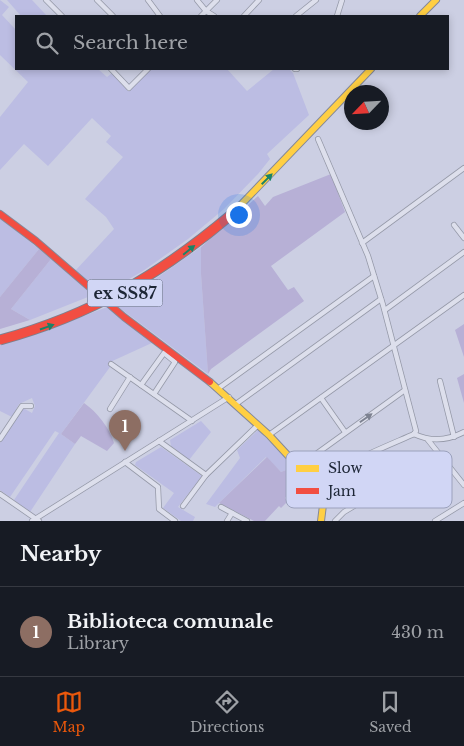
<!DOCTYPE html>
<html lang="en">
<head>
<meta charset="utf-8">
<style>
  :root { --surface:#171b24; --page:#20242c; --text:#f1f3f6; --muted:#9ea1a6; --line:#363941; --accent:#ea580c }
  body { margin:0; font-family:"Libre Baskerville",serif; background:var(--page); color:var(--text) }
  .compass { position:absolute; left:344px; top:85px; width:45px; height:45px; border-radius:50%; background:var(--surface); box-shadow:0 2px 8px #0003; rotate:245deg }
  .you { position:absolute; left:238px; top:214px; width:18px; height:18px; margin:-12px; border:4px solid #fff; border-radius:50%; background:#1a73e8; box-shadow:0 0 0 8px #1a73e833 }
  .badge { display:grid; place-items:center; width:32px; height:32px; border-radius:50%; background:var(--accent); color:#fff; font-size:16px; font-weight:700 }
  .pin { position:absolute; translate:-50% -41px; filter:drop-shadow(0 1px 2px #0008) }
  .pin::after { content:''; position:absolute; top:26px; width:18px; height:15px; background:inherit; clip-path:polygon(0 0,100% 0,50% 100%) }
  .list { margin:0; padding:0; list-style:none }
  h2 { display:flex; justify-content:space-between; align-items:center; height:65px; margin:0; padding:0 20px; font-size:21px }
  h2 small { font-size:16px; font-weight:400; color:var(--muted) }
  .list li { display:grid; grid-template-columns:32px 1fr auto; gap:15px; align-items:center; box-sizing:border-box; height:90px; padding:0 20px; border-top:1px solid var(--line) }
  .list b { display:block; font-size:19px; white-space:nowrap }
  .list p { margin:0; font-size:16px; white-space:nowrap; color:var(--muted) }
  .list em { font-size:16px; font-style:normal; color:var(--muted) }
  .icon { flex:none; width:28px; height:28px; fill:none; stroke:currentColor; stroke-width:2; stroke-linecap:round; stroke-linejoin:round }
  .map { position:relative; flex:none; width:464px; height:521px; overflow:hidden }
  .search { position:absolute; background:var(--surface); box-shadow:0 2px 8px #0003; left:15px; right:15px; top:15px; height:55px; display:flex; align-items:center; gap:12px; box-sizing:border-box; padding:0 18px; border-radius:0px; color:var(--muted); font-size:19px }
  .sheet { height:155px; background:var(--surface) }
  nav { display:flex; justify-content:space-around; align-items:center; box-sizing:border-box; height:70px; border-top:1px solid var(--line); background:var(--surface); font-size:14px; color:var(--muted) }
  nav a { display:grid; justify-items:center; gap:2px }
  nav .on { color:var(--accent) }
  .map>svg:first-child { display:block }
  .farmland { fill:#bcbde3 }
  .green { fill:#b7b0d6 }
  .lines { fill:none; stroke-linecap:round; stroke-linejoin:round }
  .street-casing { stroke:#9599a8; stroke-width:6 }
  .slow-casing { stroke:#858998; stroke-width:8 }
  .jam-casing { stroke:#858998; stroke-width:8 }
  .street { stroke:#dddfec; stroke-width:4.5 }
  .slow { stroke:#ffcf43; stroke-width:6 }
  .jam { stroke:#f24e42; stroke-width:6 }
  .jam-bridge-casing { stroke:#7c808e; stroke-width:11; stroke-linecap:butt }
  .jam-bridge { stroke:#f24e42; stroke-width:9 }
  .oneway { fill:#1a8367 }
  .oneway2 { fill:#7d8291 }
  .labels { text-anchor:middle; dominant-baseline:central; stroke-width:5; stroke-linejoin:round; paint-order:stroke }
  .shield { fill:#d1d6f5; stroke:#535b6f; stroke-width:1 }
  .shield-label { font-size:16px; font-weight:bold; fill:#1d2636 }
  .key { fill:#d1d6f5; stroke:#9ba1bc; stroke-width:1 }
  .key-label { font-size:14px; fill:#1d2636 }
</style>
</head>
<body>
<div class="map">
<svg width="464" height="521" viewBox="0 0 464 521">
  <rect width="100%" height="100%" fill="#cccfe3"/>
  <g class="farmland">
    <path d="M 0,0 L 9,7 L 2,15 L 16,30 L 16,69 L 98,69 L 107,77 L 112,73 L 128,91 L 151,69 L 227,69 L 247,91 L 274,69 L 289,69 L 293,73 L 309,115 L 267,154 L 270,159 L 258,174 L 224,209 L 188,239 L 143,271 L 103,294 L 75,271 L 114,229 L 106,217 L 85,199 L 123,157 L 106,142 L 111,136 L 92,118 L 48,166 L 24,144 L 0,170 L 0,117 L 28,82 L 0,55 Z"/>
    <path d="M 7,0 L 32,0 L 47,16 L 21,16 Z"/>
    <path d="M 0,218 L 39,249 L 0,297 Z"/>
    <path d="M 201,247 L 201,274 L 208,374 L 113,303 L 148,284 Z"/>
    <path d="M 51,259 L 93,295 L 30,320 L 11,309 Z"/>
    <path d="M 107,307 L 154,342 L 108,363 L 110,367 L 61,434 L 75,444 L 30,512 L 14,500 L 59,433 L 55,431 L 10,497 L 0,490 L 0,443 L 23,408 L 32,413 L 35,406 L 32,398 L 19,404 L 12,417 L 0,411 L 0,344 L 40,333 Z"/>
    <path d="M 201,421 L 211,432 L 189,460 L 171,446 L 170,440 Z"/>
    <path d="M 258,430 L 294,467 L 281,472 L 266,457 L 215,507 L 206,504 L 240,458 L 237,450 Z"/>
    <path d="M 161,447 L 202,476 L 178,507 L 195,517 L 193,521 L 181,521 L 163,508 L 174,493 L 135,465 L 136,462 Z"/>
  </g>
  <g class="green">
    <path d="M 331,174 L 345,212 L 271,266 L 288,290 L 294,287 L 304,301 L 211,369 L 208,374 L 201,274 L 201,247 L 258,196 L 265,206 L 273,197 Z"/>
    <path d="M 39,249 L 51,259 L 11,309 L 30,320 L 0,329 L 0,297 Z"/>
    <path d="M 464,324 L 464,357 L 455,330 Z"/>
    <path d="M 464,374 L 464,403 L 457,378 Z"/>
    <path d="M 84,403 C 97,412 109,427 114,443 L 107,451 L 81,436 L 75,444 L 61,434 Z"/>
    <path d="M 267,457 L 281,472 L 294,467 L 297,470 L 291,476 L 298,483 L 285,498 L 288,501 L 281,508 L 279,506 L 265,521 L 254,521 L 219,503 Z"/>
  </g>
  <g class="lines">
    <g class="street-casing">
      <g id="street">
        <path d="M 46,0 L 62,16"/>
        <path d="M 97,0 L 113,16"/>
        <path d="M 148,0 L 160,16"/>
        <path d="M 197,0 L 206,11 L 214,16"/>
        <path d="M 201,16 L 217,0"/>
        <path d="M 244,16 L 259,0"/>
        <path d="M 296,16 L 316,0"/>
        <path d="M 337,16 L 342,0"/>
        <path d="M 111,69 L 129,88 L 148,69"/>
        <path d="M 295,69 L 297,69"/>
        <path d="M 318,139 L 368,256 L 383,305 L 416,431 L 414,434"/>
        <path d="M 454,225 L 464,238"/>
        <path d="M 362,243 L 464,168"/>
        <path d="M 385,310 L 464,252"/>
        <path d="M 111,364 L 192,421"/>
        <path d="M 440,381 L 454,437"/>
        <path d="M 141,385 L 164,353 L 175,362 L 154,394"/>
        <path d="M 219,388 L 374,276"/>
        <path d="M 321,398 L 345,432"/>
        <path d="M 236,404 L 381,299"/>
        <path d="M 110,409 L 130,377"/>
        <path d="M 414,434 C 431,442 447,441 464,432"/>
        <path d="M 269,435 L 464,295"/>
        <path d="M 0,439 L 22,406 L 31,406"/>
        <path d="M 428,440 L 464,485"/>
        <path d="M 159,441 L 206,475"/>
        <path d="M 125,462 L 158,487 L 159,509 L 175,521"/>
        <path d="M 298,467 L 405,390"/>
        <path d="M 317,487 C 320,472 397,442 414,434"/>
        <path d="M 394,493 L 443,459"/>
        <path d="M 0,494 L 39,521"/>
        <path d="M 183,506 L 206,475 L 258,425"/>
        <path d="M 221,507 L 247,521"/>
        <path d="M 32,521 L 229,397"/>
        <path d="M 227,521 L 232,513"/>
        <path d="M 335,521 L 344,512 L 359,503"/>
        <path d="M 435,521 L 464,503"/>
      </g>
    </g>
    <g class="slow-casing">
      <g id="slow">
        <path d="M 420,16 L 436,0"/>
        <path d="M 232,214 L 371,69"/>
        <path d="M 210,382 L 269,435 L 317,487 L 323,505 L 321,521"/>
      </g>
    </g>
    <g class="jam-casing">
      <path id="jam" d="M 0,214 L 36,241 L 124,317 L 210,382"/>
    </g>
    <use href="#street" class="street"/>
    <use href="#slow" class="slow"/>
    <use href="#jam" class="jam"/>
    <g class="jam-bridge-casing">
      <path id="jam-bridge" d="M 0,340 C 91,315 160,275 232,214"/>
    </g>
    <use href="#jam-bridge" class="jam-bridge"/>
  </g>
  <defs><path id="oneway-solid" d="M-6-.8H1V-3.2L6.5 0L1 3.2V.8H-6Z" transform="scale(1.25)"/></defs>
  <g class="oneway">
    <use href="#oneway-solid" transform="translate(267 179) rotate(-45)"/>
    <use href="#oneway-solid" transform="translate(189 250) rotate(-39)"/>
    <use href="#oneway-solid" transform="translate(47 327) rotate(-19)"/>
  </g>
  <use class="oneway2" href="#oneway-solid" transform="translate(366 418) rotate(-35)"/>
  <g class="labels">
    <rect class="shield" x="87.5" y="279.5" width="75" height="27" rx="4"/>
    <g class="shield-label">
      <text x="125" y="293">ex SS87</text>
    </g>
  </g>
  <rect x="286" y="451" width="166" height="57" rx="8" class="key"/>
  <rect x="296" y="465" width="23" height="7" fill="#ffcf43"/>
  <rect x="296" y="488" width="23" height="6" fill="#f24e42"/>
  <g class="key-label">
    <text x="328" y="473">Slow</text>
    <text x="328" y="496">Jam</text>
  </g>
</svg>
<svg class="compass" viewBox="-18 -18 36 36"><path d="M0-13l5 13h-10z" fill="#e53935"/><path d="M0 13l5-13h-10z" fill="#9ea1a6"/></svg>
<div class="you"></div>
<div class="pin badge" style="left:125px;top:451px;background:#8d6e63">1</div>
<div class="search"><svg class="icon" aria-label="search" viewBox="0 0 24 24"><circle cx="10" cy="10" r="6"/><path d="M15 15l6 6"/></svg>Search here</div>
</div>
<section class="sheet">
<h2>Nearby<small></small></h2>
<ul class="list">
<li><span class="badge" style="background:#8d6e63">1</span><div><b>Biblioteca comunale</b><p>Library</p></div><em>430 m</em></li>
</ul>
</section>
<nav>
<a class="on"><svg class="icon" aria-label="map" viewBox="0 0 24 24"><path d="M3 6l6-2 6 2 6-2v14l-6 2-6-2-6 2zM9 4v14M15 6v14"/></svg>Map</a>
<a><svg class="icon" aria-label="directions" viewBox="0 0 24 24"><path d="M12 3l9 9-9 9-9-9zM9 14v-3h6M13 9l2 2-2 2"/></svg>Directions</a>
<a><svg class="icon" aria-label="saved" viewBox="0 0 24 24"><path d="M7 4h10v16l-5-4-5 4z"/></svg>Saved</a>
</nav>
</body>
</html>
